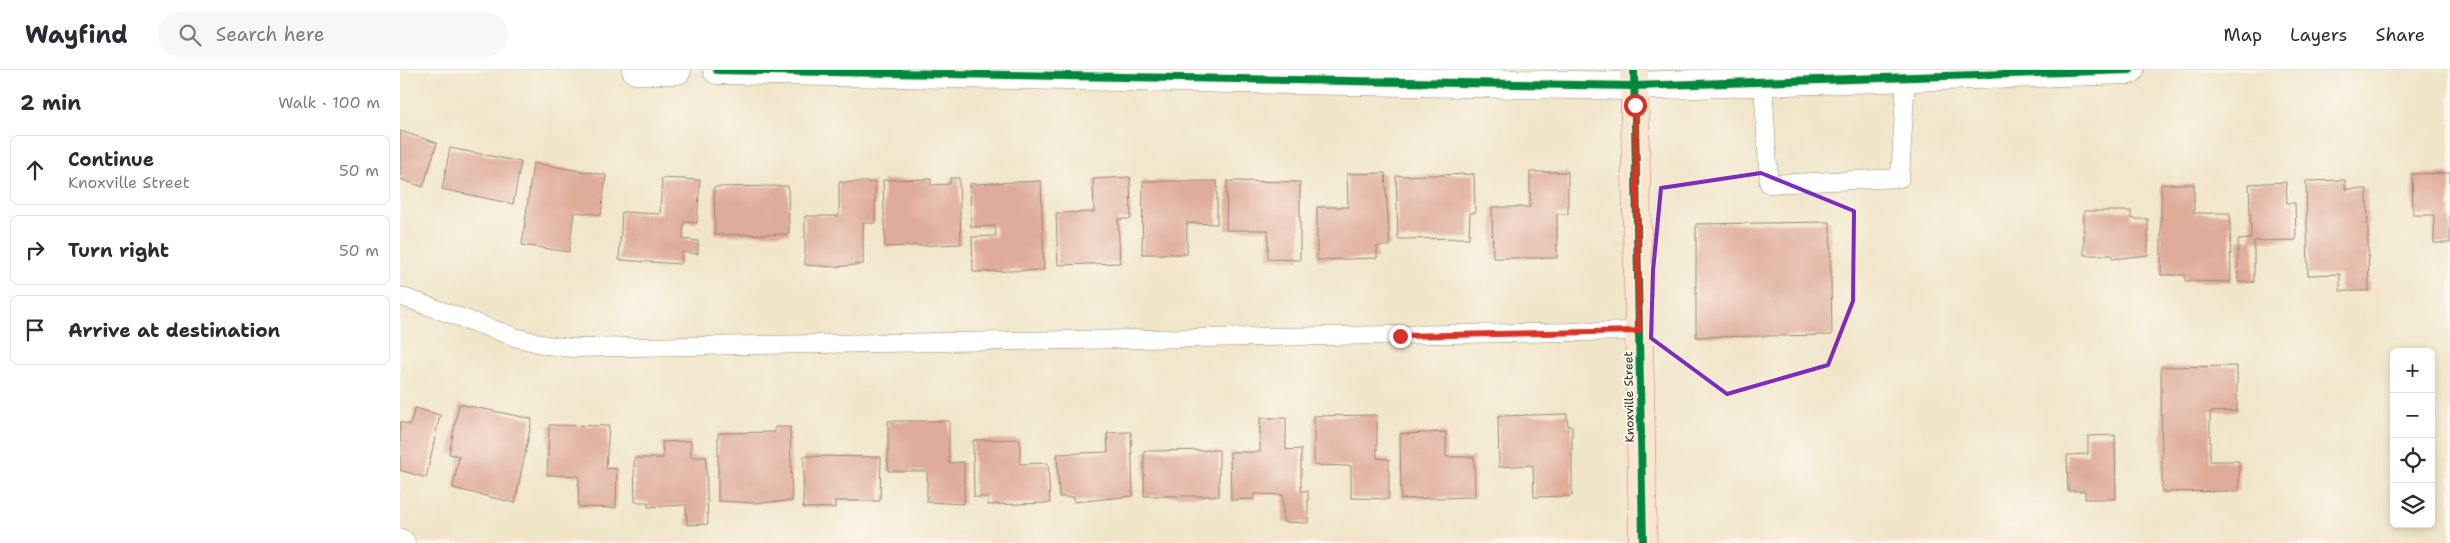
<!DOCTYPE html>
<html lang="en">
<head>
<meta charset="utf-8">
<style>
  :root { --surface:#fff; --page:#f7f7f7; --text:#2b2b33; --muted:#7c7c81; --line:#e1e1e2 }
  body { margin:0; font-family:"Shantell Sans",sans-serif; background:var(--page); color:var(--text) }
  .controls { position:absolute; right:15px; bottom:15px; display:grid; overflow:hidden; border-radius:8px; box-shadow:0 2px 8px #0003 }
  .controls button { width:45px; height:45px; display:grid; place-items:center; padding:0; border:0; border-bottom:1px solid var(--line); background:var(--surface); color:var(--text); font:25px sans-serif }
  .stop { position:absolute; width:15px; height:15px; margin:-11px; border:4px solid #d93025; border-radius:50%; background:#fff }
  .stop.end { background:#d93025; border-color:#fff; box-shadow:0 1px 5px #0008 }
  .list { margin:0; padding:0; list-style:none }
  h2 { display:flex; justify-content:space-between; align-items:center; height:65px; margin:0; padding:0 20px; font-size:21px }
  h2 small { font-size:16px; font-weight:400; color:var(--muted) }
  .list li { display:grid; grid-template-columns:32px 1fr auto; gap:15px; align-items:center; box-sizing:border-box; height:70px; margin:0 10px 10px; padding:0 10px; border:1px solid var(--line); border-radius:8px }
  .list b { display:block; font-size:19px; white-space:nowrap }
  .list p { margin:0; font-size:16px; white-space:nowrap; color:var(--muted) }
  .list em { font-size:16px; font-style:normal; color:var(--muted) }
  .icon { flex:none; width:28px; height:28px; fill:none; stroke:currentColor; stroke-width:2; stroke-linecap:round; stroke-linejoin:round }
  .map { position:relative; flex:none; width:2050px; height:473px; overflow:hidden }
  header { display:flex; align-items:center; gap:30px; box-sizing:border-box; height:70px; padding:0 25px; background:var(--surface); border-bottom:1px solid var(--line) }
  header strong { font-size:24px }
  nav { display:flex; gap:28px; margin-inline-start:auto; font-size:18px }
  .search { width:350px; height:45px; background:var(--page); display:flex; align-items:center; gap:12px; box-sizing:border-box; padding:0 18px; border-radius:28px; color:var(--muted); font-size:19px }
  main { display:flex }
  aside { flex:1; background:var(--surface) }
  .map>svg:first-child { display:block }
  .building { fill:#dfab9a }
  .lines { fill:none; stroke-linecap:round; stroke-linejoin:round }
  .lane-casing { stroke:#968874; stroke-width:19 }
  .street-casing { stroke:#968874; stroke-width:29 }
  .secondary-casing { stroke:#968874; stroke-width:29 }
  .lane { stroke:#fff; stroke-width:18 }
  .street { stroke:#fff; stroke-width:28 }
  .secondary { stroke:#fce5d0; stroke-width:28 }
  .cycleway-casing { stroke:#fbf7ec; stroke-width:11 }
  .cycleway { stroke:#00873e; stroke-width:8 }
  .route { stroke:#d93025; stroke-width:6 }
  .marked { fill:none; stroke:#7b2cbf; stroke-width:4; stroke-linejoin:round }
  .labels { text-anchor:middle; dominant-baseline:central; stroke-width:4; stroke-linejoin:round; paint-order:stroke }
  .street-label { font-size:12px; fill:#3b2a1e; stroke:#fbf7ec }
</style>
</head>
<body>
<header>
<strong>Wayfind</strong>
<div class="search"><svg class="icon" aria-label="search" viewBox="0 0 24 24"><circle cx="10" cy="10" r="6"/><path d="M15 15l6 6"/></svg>Search here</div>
<nav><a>Map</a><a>Layers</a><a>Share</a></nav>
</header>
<main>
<aside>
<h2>2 min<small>Walk · 100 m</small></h2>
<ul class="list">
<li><svg class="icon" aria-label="ahead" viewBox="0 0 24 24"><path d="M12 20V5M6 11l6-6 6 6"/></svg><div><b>Continue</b><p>Knoxville Street</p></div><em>50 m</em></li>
<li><svg class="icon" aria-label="right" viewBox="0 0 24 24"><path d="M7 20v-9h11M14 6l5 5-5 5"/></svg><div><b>Turn right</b></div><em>50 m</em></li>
<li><svg class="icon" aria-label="arrive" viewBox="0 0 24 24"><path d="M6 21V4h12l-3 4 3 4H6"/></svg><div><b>Arrive at destination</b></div></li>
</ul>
</aside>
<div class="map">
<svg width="2050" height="473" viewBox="0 0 2050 473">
  <rect width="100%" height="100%" fill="#fbf7ec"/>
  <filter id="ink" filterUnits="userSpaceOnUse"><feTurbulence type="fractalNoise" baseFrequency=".02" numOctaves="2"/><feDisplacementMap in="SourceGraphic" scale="10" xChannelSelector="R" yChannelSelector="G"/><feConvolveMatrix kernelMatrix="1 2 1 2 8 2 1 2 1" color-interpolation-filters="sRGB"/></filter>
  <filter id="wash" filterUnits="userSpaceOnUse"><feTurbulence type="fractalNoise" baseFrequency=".0096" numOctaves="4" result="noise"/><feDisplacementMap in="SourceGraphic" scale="20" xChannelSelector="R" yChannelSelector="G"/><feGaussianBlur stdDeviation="1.12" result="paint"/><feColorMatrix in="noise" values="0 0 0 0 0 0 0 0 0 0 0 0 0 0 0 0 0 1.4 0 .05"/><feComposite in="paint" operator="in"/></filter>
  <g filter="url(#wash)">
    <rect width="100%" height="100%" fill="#f1e5c9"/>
    <g id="blocks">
      <g class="building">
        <path d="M 0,61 L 37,73 L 23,117 L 0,109 Z"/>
        <path d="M 50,78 L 121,92 L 113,134 L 42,119 Z"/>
        <path d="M 133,93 L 206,105 L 201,145 L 174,142 L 169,182 L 122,175 Z"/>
        <path d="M 1130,102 L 1168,102 L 1168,144 L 1157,144 L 1157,188 L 1093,188 L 1092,137 L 1130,137 Z"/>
        <path d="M 985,103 L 990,176 L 977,176 L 977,188 L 917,190 L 917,137 L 948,137 L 947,104 Z"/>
        <path d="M 2050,103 L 2050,173 L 2034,173 L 2034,145 L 2013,145 L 2012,104 Z"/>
        <path d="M 1074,104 L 1075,143 L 1070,143 L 1069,168 L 998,169 L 996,106 Z"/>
        <path d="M 730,107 L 731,149 L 718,149 L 720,193 L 658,195 L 656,143 L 694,142 L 693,109 Z"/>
        <path d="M 262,108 L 300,110 L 297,153 L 284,152 L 283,169 L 298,171 L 298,184 L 282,182 L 281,194 L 219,190 L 222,142 L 260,144 Z"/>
        <path d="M 550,108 L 559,108 L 561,174 L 485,177 L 483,110 L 531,109 L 531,115 L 550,114 Z"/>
        <path d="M 1945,110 L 1945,119 L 1967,119 L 1969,221 L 1940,221 L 1940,204 L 1908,205 L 1906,111 Z"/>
        <path d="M 641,111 L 644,200 L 573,202 L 572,167 L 596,166 L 595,156 L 571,157 L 570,114 Z"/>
        <path d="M 743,111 L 817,111 L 817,154 L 787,153 L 787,184 L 742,184 Z"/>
        <path d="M 827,111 L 900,112 L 900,190 L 868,189 L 868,160 L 826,160 Z"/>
        <path d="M 439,112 L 475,112 L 475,153 L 463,153 L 463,194 L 436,197 L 405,195 L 405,146 L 439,146 Z"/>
        <path d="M 1886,112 L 1887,133 L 1895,133 L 1896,170 L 1854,171 L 1854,212 L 1838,212 L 1838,170 L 1851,169 L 1849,114 Z"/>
        <path d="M 1761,114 L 1794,114 L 1794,143 L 1830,143 L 1831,212 L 1785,211 L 1785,205 L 1761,205 Z"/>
        <path d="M 385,116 L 388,116 L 389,164 L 315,165 L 314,117 Z"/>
        <path d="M 1684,141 L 1731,141 L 1731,149 L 1748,149 L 1748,185 L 1712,189 L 1712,185 L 1684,185 Z"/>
        <path d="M 1430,152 L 1432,265 L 1296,267 L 1296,154 Z"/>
        <path d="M 1837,296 L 1837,341 L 1810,342 L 1810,391 L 1839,391 L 1839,421 L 1762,422 L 1761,297 Z"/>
        <path d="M 59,334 L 132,349 L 115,433 L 53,418 L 59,386 L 49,384 Z"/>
        <path d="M 15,338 L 40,345 L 26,408 L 0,400 L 0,352 L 10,355 Z"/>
        <path d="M 1167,344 L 1168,356 L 1172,356 L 1172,426 L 1134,427 L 1133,395 L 1099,397 L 1098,346 Z"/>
        <path d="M 977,345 L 977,388 L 989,389 L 989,429 L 951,428 L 951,396 L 914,395 L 914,346 Z"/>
        <path d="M 860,348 L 886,348 L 886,380 L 901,379 L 901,421 L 908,421 L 908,453 L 883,452 L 883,425 L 854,424 L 854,429 L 831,430 L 830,382 L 860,382 Z"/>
        <path d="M 488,351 L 549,351 L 549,393 L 564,392 L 564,434 L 527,432 L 527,401 L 488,401 Z"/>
        <path d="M 149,355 L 209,356 L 206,398 L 217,399 L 216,438 L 178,437 L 179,406 L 147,405 Z"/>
        <path d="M 375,357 L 390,357 L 392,431 L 354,433 L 318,431 L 318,363 L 375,362 Z"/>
        <path d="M 731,362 L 733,426 L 674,432 L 674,427 L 659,427 L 657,384 L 708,382 L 707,363 Z"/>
        <path d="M 1046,362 L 1046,387 L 1074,387 L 1075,427 L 1001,429 L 1000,364 Z"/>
        <path d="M 1715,365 L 1716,429 L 1685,429 L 1685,421 L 1668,421 L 1667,385 L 1688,384 L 1688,366 Z"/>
        <path d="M 620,369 L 620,394 L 648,393 L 650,433 L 588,435 L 588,427 L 574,427 L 573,370 Z"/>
        <path d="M 291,371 L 291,387 L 306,387 L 308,454 L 287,455 L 286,435 L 248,437 L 248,432 L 235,432 L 234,388 L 263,388 L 262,372 Z"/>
        <path d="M 819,380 L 819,426 L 744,426 L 744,381 Z"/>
        <path d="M 404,386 L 481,387 L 480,431 L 435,431 L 435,438 L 403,438 Z"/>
      </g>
    </g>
  </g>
  <g filter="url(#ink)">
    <use href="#blocks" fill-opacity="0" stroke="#968874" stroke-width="1"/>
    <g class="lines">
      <g class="lane-casing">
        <g id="lane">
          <path d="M 1363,12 L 1369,114 L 1500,108 L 1506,7"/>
          <path d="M 0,226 L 115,267 L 146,275 L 172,278 L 1239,261"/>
        </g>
      </g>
      <g class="street-casing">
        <g id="street">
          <path d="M 236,0 L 277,0"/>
          <path d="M 317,0 L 1234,16 L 1730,0"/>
          <path d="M 0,473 L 1,473"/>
        </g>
      </g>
      <g class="secondary-casing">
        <path id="secondary" d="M 1234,0 L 1243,473"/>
      </g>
      <use href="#lane" class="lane"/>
      <use href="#street" class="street"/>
      <use href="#secondary" class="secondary"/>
      <g class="cycleway-casing">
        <g id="cycleway">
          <path d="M 317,0 L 1234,16 L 1730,0"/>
          <path d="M 1234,0 L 1243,473"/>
        </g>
      </g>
      <use href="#cycleway" class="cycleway"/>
    </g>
  </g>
  <g class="lines" filter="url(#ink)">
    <path class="route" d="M 1000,266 L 1239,261 L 1235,35"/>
  </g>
  <path class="marked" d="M 1361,103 L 1454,141 L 1453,231 L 1428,295 L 1327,324 L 1251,268 L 1253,201 L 1261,118 Z"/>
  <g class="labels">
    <g class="street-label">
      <text transform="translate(1229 327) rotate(-91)">Knoxville Street</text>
    </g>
  </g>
</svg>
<div class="controls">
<button>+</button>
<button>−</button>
<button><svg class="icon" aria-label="locate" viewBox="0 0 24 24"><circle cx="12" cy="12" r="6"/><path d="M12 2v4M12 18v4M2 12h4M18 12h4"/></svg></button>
<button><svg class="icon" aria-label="layers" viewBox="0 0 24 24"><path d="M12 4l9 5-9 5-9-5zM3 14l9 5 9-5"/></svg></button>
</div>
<div class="stop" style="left:1235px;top:35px"></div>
<div class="stop end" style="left:1000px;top:266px"></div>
</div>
</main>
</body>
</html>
